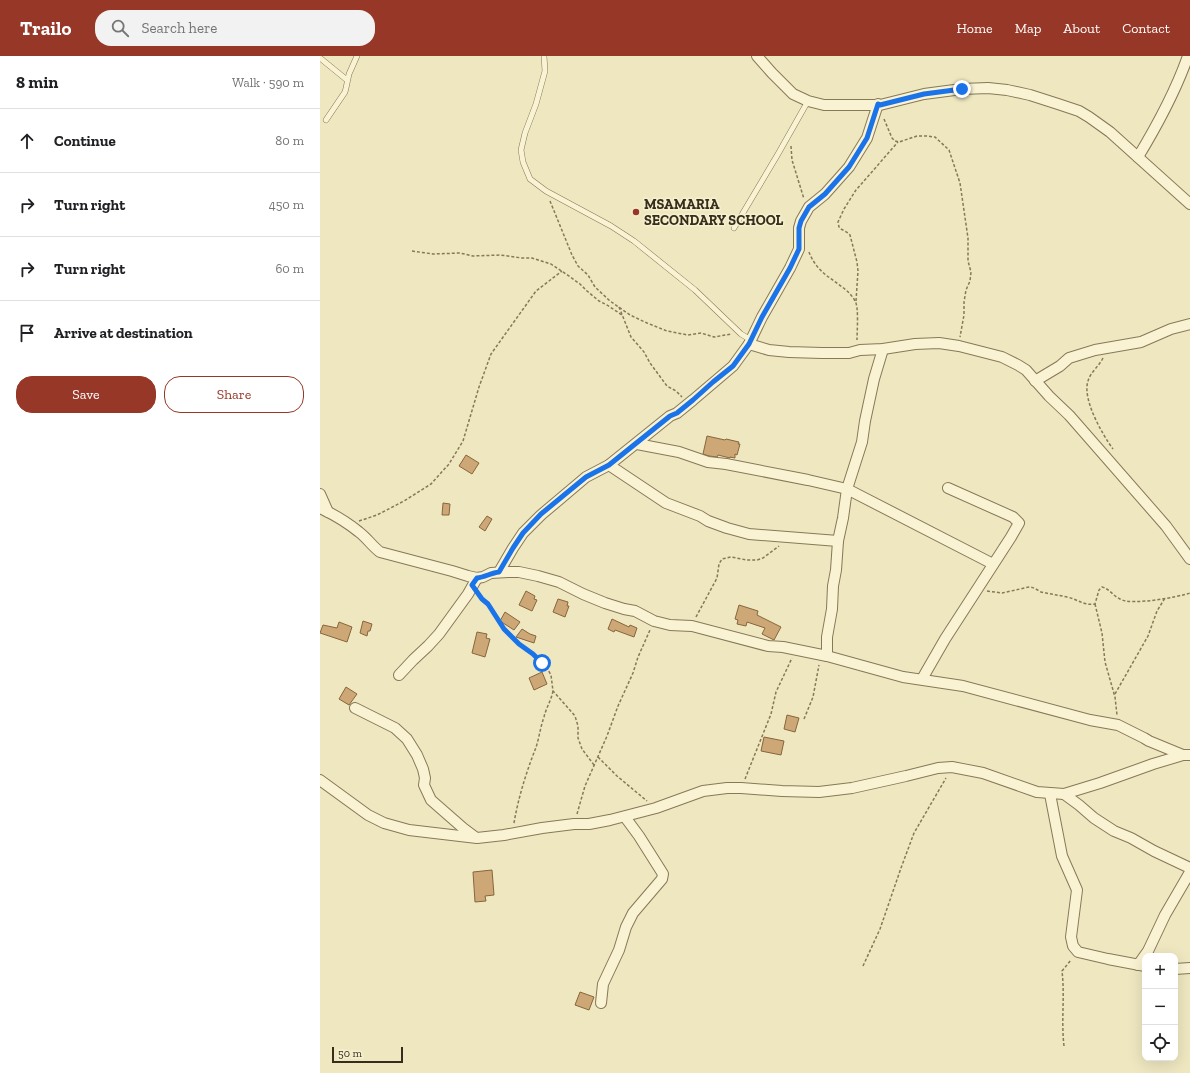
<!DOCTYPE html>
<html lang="en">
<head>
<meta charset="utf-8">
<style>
  :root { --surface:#fff; --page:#f2f2f2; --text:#202124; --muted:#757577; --line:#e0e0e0; --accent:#973727 }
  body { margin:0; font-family:"Zilla Slab",serif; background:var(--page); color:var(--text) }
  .controls { position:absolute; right:12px; bottom:12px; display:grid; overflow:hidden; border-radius:8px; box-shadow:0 4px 16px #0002 }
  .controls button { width:36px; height:36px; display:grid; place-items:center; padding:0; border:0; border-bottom:1px solid var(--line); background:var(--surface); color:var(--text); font:20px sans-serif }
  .scale { position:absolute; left:12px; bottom:10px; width:71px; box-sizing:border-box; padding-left:4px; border:2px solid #372d1c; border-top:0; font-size:11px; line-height:14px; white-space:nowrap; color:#372d1c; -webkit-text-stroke:3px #f6f0cf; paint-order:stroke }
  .stop { position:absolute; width:12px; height:12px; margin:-9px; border:3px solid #1a73e8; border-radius:50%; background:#fff }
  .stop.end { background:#1a73e8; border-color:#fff; box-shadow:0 1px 4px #0008 }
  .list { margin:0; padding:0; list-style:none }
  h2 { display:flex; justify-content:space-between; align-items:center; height:52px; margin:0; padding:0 16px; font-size:17px }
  h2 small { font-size:13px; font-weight:400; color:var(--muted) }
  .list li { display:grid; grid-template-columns:26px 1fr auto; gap:12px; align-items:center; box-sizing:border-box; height:64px; padding:0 16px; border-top:1px solid var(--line) }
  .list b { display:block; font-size:15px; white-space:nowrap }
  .list em { font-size:13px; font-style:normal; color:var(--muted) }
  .actions { display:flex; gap:8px; padding:12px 16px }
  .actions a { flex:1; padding:9px 0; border:1px solid var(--accent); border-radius:16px; text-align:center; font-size:14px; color:var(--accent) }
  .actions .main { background:var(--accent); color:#fff }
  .icon { flex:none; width:22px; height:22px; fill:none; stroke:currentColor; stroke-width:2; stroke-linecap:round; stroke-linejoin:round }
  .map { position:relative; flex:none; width:870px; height:1017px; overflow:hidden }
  header { display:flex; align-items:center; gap:24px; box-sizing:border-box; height:56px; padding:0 20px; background:var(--accent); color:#fff }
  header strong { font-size:19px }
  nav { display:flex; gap:22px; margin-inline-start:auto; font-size:14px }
  .search { width:280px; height:36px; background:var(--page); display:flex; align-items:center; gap:10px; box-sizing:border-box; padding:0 14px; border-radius:16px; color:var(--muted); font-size:15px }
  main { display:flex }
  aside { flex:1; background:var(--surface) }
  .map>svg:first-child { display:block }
  .building { fill:#cda775; stroke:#87663d }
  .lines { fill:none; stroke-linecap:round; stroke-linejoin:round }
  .lane-casing { stroke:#877858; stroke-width:6 }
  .street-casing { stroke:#877858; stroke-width:12 }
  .path { stroke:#877858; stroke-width:1.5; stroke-dasharray:3 2; stroke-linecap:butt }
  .lane { stroke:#f9f3d3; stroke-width:5 }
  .street { stroke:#f9f3d3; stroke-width:10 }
  .route { stroke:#1a73e8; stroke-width:5 }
  .poi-dot { fill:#973727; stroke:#f6f0cf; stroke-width:1.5 }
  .labels { text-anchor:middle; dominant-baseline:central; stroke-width:3; stroke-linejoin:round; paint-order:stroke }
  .poi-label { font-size:14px; font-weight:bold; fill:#372d1c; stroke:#f6f0cf; text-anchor:start }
</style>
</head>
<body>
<header>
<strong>Trailo</strong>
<div class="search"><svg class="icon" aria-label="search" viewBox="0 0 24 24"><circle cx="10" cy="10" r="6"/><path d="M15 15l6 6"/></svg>Search here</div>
<nav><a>Home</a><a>Map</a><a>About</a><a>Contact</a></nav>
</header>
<main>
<aside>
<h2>8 min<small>Walk · 590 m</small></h2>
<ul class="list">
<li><svg class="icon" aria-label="ahead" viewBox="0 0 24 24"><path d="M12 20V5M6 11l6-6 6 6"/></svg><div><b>Continue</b></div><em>80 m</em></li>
<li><svg class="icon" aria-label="right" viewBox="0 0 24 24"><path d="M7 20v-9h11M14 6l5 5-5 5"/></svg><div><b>Turn right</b></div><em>450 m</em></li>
<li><svg class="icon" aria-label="right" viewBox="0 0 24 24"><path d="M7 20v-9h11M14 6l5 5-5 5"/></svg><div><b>Turn right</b></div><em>60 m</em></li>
<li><svg class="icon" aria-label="arrive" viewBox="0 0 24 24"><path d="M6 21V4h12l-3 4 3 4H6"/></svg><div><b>Arrive at destination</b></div></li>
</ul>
<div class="actions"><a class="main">Save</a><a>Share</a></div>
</aside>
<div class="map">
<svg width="870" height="1017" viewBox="0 0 870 1017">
  <rect width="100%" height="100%" fill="#eee7c0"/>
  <g class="building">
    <path d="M 387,380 L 405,384 L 406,383 L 419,386 L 418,388 L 420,388 L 417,399 L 415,398 L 415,402 L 410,401 L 410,402 L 398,399 L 397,401 L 389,400 L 383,398 Z"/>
    <path d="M 146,399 L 159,407 L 152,418 L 139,410 Z"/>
    <path d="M 123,447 L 130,448 L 129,459 L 122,459 Z"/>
    <path d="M 167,460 L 172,463 L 165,475 L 159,471 Z"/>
    <path d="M 206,535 L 215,540 L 214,543 L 217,544 L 212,555 L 199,549 Z"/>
    <path d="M 238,543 L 248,546 L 247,550 L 249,550 L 245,561 L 233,556 Z"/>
    <path d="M 419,549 L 438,555 L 437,559 L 461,571 L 454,584 L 442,578 L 445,572 L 427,566 L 426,570 L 417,568 L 418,564 L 415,563 Z"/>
    <path d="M 185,556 L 200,566 L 194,574 L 180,565 Z"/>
    <path d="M 292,563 L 309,571 L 310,569 L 317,572 L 314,581 L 295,574 L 294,576 L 288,573 Z"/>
    <path d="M 43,565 L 52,568 L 50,575 L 48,575 L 47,580 L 40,577 Z"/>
    <path d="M 19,566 L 32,571 L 27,586 L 0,577 L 3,569 L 17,572 Z"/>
    <path d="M 202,573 L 210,578 L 216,580 L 214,587 L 196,581 Z"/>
    <path d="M 157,576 L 167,578 L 166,582 L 170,583 L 165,601 L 152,597 Z"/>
    <path d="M 222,616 L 227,628 L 214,634 L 209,622 Z"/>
    <path d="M 26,631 L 37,638 L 29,649 L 19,643 Z"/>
    <path d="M 467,659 L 479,662 L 475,676 L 464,673 Z"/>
    <path d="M 444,681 L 464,685 L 461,699 L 441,695 Z"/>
    <path d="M 172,814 L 174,839 L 165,840 L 166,845 L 155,846 L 153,816 Z"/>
    <path d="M 260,936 L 274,941 L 269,954 L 255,949 Z"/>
  </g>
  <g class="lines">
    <g class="lane-casing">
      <g id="lane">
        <path d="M 224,0 L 225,15 L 216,48 L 205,77 L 201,94 L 203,106 L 210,123 L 226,135 L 291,170 L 314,185 L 375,234 L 421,278 L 431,284"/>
        <path d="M 0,2 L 27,24"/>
        <path d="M 6,64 L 25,36 L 26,32 L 29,18 L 37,0"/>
        <path d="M 414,172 L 458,98 L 488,45"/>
      </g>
    </g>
    <g class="street-casing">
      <g id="street">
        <path d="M 437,0 L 452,17 L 473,38 L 488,45 L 504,49 L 560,49 L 604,38 L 642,33 L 668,32 L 687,34 L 710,39 L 738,48 L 759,55 L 769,61 L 790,76 L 870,148"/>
        <path d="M 818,101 C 838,68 855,37 868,0"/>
        <path d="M 429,288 L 442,261 L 470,212 L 479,193 L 479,172 L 481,165 L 489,151 L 505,138 L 529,111 L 547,82 L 558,48"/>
        <path d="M 715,325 L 740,310 L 749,302 L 775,294 L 821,286 L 851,273 L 870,268"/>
        <path d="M 317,388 L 359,396 L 388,406 L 406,408 L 488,424 L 527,433 L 673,508"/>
        <path d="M 289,409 L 346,447 L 380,460 L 388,465 L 407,472 L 429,478 L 518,485"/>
        <path d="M 0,438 L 8,456"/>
        <path d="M 0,452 C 13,458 28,467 39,476 C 47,482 52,490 60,496 L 132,515 L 148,520 L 157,522 L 163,521 L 171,517 L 188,516 L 199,516 L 218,520 L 239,526 L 263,538 L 285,547 L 304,553 L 315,555 L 334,565 L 350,569 L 372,570 L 448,590 L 463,591 L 507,600 L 583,621 L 643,630 L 770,664 L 798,669 L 824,682 L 829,685 L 863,699 L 870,699"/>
        <path d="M 179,516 L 193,492 L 203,477 L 221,459 L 266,421 L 289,409 L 350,360 L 357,357 L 373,344 L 413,310 L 429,288 L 449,294 L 469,296 L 502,297 L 529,297 L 540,294 L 563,293 L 595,288 L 619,287 L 639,290 L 682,301 L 698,309 L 706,314 L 729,340 L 749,359 L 846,470 L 870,503"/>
        <path d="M 507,600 L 507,581 L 512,553 L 513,530 L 516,514 L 518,485 L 523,462 L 527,433 L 542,386 L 545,365 L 554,323 L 563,293"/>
        <path d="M 79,619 L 93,604 L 108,590 L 119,578 L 148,538 L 157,522"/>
        <path d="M 602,623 L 625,583 L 691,481 L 699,467 L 693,461 L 628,432"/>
        <path d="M 35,652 L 75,672 L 87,683 L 97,699 L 103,713 L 105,722 L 104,729 L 111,744 L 143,772 L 155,781"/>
        <path d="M 0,724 L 48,759 L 64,767 L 89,774 L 157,782 L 184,779 L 222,772 L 254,768 L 269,768 L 290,764 L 336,752 L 383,735 L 407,732 L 421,732 L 462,735 L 499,736 L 532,732 L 586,720 L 618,712 L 632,711 L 663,717 L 717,736 L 744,738 L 780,727 L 833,708 L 863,699"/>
        <path d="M 730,738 L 742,800 L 757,834 L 751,881 L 753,890 L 758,896 L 788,903 L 825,910"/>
        <path d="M 744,738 L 759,749 L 774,762 L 794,775 L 811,782 L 834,795 L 870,812"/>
        <path d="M 818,909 L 828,895 L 845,859 L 870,816"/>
        <path d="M 855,913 L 870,912"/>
        <path d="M 281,947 L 283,928 L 299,894 L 306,871 L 313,857 L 342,823 L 343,818 L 319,780 L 305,761"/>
      </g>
    </g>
    <g class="path">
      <path d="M 564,63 L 572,82 L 575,85 L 579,86 L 597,80 L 606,80 L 615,81 L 629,94 L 640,127 L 648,182 L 648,205 L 651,216 L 650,225 L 646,234 L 644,246 L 644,259 L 640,281"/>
      <path d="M 471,90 L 472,104 L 484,143"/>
      <path d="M 230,145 L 252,199 L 258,210 L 268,219 L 275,231 L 290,245 L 310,259 L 327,267 L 347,275 L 368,279 L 381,277 L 394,281 L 411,278"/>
      <path d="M 92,195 L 113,198 L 140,197 L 153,200 L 180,199 L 202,202 L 212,202 L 231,208 L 246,218 L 260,228 L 267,235 L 279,245 L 287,249 L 302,259"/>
      <path d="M 489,196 C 493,207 501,216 510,222 C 519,229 530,235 535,245 C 539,250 537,276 537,284"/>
      <path d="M 536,245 L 538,215 L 537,206 L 530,179 L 528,177 L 521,173 L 519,171 L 518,166 L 524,153 L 536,134 L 578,86"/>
      <path d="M 299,251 L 311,281 L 324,296 L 330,307 L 347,330 L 356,335 L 362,341"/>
      <path d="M 783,302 C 779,310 770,317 768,325 C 762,343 782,378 793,393"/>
      <path d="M 39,465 L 57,459 L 84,445 L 111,428 L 129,408 L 143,385 L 159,331 L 171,298 L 216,235 L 242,215"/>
      <path d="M 667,535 L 682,537 L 709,531 C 714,531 717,534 721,536 C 730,538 738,539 747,541 C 757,543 764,550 775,548 L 779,534 L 782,531 C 790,533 793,540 800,543 C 811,550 858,541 870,537"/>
      <path d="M 159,538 L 168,548 L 184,573 L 199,588 L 213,598 L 227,612 L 231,619 L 233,635 L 255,660 L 258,670 L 258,682 L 262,693 L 274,709"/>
      <path d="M 775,548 L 782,577 L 785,606 L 795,641 L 797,659"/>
      <path d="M 376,561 L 397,522 L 399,508 L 402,503 L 411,501 L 427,504 L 437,504 L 443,502 L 459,490"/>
      <path d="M 795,638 L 828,580 L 837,555 L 845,542"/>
      <path d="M 484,663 L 493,641 L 499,609"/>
      <path d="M 278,701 L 297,720 L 327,745"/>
      <path d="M 425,723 L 451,658 L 456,636 L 472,602"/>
      <path d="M 257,758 L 265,730 L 287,680 L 298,650 L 313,617 L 318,601 L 330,574"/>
      <path d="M 194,767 C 198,743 206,717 215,694 C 219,684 220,672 224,661 C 226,652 231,645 233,635"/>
      <path d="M 543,910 L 560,873 L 581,812 L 594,777 L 626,722"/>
      <path d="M 744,990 C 741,965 745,940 742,915 L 751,904"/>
    </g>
    <use href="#lane" class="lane"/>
    <use href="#street" class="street"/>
  </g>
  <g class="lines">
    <path class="route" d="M 222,607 L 213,598 L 199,588 L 184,573 L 168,548 L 162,543 L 152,529 L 157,522 C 165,521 171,517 179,516 L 193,492 L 203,477 L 221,458 L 266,421 L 289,409 L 350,360 L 357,357 L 373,344 L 393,326 L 413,310 L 429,288 L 442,261 L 470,212 L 479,193 L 479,172 L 481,165 L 489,151 L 505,138 L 529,111 L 547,82 L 558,48 L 560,49 L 604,38 L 642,33"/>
  </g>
  <circle class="poi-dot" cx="316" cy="156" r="4"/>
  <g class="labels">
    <g class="poi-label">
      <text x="324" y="148">MSAMARIA<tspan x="324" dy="16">SECONDARY SCHOOL</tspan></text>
    </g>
  </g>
</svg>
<div class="controls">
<button>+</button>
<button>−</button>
<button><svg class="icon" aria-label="locate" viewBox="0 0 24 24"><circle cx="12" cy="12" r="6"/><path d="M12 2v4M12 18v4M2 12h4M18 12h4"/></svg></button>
</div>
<div class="scale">50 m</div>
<div class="stop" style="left:222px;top:607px"></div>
<div class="stop end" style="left:642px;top:33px"></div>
</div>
</main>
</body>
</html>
